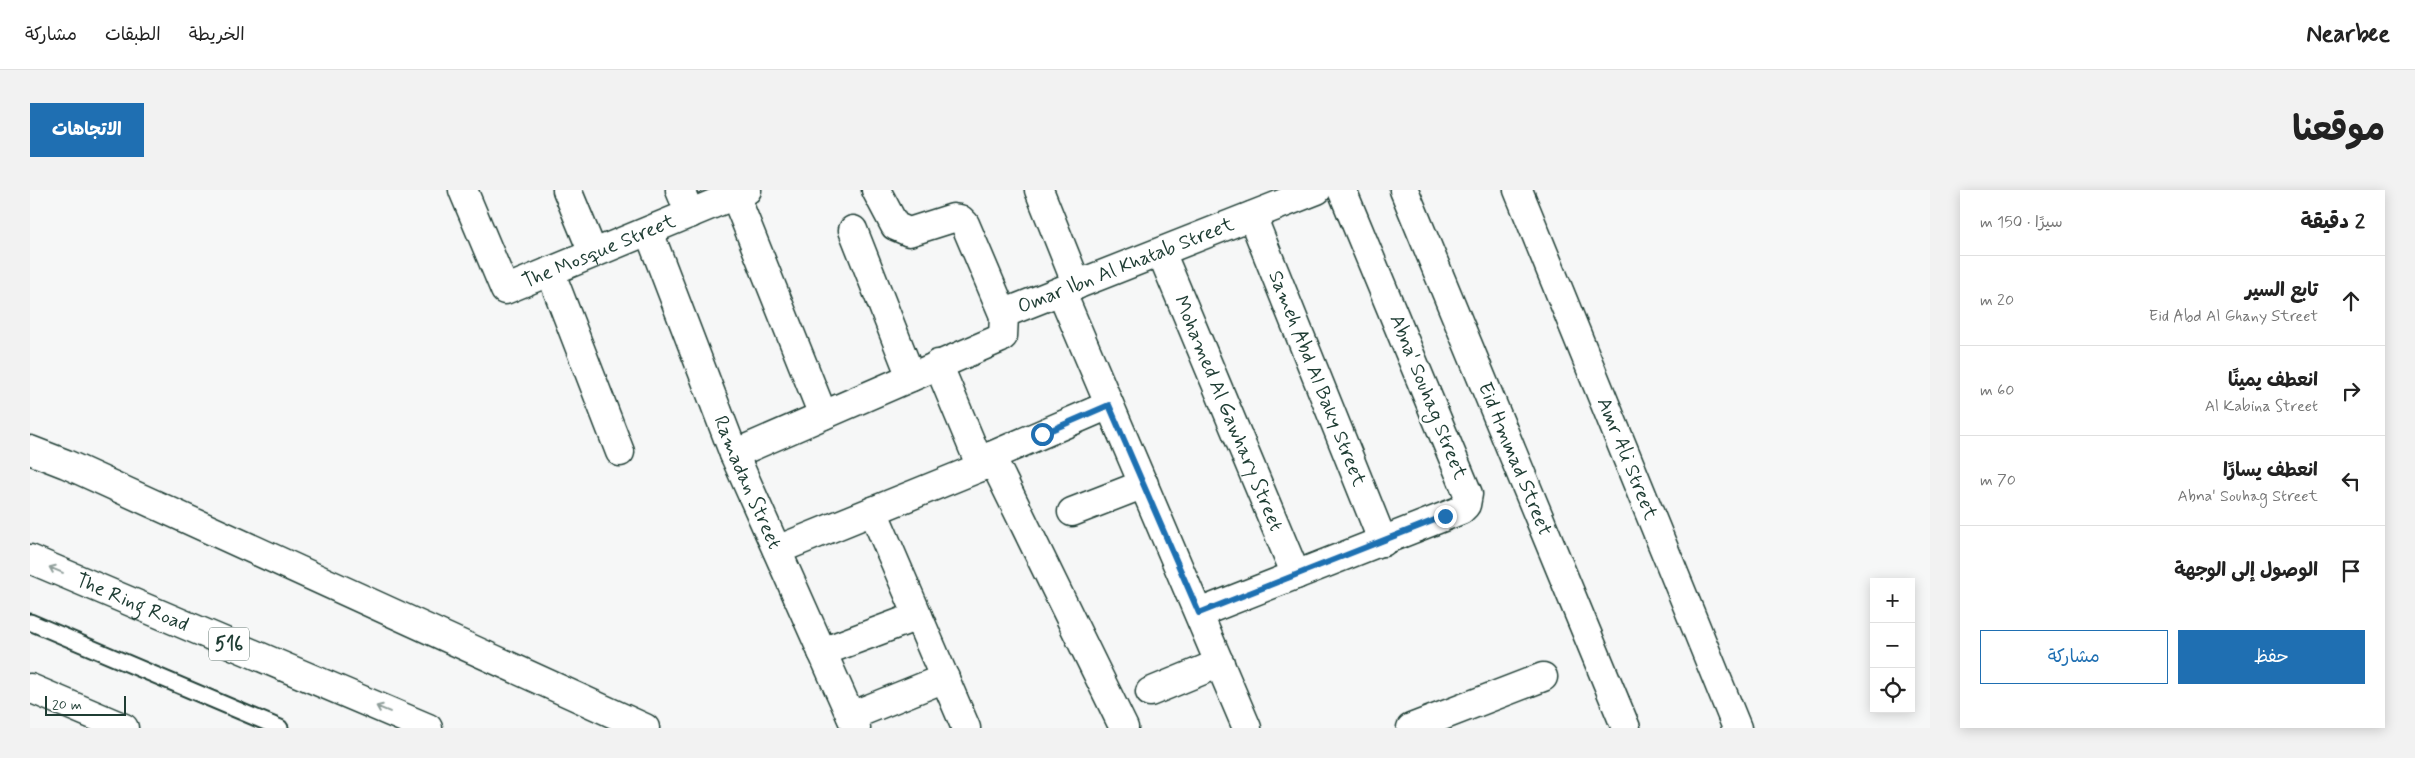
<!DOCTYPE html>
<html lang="ar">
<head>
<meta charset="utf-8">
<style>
  :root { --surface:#fff; --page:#f2f2f2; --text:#222; --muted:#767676; --line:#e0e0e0; --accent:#1f6fb2 }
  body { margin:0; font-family:Mynerve,"Playpen Sans Arabic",sans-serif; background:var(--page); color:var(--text); direction:rtl }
  .controls { position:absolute; right:15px; bottom:15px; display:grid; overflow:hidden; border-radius:0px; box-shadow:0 2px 12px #0003 }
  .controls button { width:45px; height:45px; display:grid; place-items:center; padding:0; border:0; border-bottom:1px solid var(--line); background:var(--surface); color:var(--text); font:25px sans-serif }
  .scale { position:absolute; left:15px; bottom:12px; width:81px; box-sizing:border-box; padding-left:5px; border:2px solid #1f3d34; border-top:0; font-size:14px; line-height:18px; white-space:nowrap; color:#1f3d34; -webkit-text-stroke:4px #fff; paint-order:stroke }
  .stop { position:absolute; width:15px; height:15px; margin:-11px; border:4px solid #1f6fb2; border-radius:50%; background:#fff }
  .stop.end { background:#1f6fb2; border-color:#fff; box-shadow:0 1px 5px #0008 }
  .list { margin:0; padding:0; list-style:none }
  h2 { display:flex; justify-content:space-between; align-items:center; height:65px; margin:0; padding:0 20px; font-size:21px }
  h2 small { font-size:16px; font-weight:400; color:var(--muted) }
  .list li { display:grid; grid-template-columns:32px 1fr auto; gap:15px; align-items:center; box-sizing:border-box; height:90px; padding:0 20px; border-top:1px solid var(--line) }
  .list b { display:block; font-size:19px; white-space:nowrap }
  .list p { margin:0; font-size:16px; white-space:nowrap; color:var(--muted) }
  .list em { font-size:16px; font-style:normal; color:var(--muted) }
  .actions { display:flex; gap:10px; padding:15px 20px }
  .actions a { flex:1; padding:11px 0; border:1px solid var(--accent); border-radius:0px; text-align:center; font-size:18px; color:var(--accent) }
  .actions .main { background:var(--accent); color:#fff }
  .icon { flex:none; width:28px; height:28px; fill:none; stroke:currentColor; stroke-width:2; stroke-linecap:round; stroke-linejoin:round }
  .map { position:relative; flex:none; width:1900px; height:538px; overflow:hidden; direction:ltr; border-radius:0px }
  header { display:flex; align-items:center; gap:30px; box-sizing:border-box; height:70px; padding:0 25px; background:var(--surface); border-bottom:1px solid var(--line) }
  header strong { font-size:24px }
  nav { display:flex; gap:28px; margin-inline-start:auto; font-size:18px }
  .intro { display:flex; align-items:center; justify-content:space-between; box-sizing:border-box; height:120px; padding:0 30px }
  h1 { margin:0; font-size:35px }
  .button { padding:12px 22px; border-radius:0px; background:var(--accent); color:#fff; font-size:18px; font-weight:700 }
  main { display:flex; gap:30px; padding:0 30px }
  aside { flex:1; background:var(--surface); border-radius:0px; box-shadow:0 2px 12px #0003 }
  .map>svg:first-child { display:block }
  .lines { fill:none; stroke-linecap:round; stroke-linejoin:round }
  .service-casing { stroke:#1f3d34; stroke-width:19 }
  .minor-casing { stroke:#1f3d34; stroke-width:31 }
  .motorway-casing { stroke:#1f3d34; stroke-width:31 }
  .service { stroke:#fff; stroke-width:15 }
  .minor { stroke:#fff; stroke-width:28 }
  .motorway { stroke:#fff; stroke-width:28 }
  .oneway { stroke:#8f9e9a }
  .route { stroke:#1f6fb2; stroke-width:6 }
  .labels { text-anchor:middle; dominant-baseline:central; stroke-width:5; stroke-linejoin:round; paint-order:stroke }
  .shield { fill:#fff; stroke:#627771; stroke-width:1 }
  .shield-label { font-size:19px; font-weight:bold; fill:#1f3d34 }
  .street-label { font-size:20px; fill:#1f3d34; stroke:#fff }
</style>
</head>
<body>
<header>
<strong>Nearbee</strong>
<nav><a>الخريطة</a><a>الطبقات</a><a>مشاركة</a></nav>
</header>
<div class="intro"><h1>موقعنا</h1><a class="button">الاتجاهات</a></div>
<main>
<aside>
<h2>2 دقيقة<small>سيرًا · 150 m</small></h2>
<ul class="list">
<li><svg class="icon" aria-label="ahead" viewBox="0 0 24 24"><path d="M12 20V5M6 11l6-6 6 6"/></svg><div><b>تابع السير</b><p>Eid Abd Al Ghany Street</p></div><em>20 m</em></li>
<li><svg class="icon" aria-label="right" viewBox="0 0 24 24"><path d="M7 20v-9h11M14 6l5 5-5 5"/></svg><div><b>انعطف يمينًا</b><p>Al Kabina Street</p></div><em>60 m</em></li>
<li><svg class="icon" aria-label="left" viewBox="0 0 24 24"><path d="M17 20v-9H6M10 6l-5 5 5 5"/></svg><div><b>انعطف يسارًا</b><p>Abna' Souhag Street</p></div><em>70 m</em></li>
<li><svg class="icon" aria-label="arrive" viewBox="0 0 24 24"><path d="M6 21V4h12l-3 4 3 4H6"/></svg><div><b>الوصول إلى الوجهة</b></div></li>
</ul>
<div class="actions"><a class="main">حفظ</a><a>مشاركة</a></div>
</aside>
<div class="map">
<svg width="1900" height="538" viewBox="0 0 1900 538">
  <rect width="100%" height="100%" fill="#f6f7f7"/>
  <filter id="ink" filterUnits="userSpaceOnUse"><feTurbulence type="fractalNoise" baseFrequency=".02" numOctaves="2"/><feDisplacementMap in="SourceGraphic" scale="10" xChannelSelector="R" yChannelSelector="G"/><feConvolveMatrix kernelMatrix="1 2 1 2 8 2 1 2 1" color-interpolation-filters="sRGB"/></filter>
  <g filter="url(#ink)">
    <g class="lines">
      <g class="service-casing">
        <path id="service" d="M 0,432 L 250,538"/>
      </g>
      <g class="minor-casing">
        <g id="minor">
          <path id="s1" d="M 433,0 L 475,100 L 717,0"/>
          <path d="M 537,0 L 563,63"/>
          <path d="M 650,0 L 660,24"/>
          <path d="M 846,0 L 865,36 L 879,42 L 923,28 L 930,29 L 935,34 L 974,126"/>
          <path d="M 1009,0 L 1047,95"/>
          <path id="s2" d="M 1374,0 L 1596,538"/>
          <path id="s3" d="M 1488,0 L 1707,538"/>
          <path d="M 705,5 L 793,225"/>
          <path id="s4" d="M 1222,26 L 1353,352"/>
          <path d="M 823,40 L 881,187"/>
          <path id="s5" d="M 619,42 L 704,264 L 826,538"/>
          <path id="s6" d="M 1131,62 L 1266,385"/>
          <path d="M 520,81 L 590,262"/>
          <path d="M 1031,101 L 1217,538"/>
          <path d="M 908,174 L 951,277"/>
          <path d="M 0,260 L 36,274 L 615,538"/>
          <path id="s7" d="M 704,264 L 969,149 L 973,146 L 974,126 L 980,121 L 1287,0"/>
          <path d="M 961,266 L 1094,538"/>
          <path d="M 843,321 L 936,538"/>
          <path d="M 1042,322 L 1114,294"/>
          <path d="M 747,360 L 951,277 L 961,266 L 1079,215"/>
          <path d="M 1169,423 L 1431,320 L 1436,315 L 1438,304 L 1312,0"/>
          <path d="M 792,462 L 888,426"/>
          <path d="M 1120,502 L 1190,473"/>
          <path d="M 821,526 L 915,488"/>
          <path d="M 1381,538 L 1513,487"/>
        </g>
      </g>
      <g class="motorway-casing">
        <g id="motorway">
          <path id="s8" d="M 0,369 L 398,538"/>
          <path d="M 0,498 L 94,538"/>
        </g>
      </g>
      <use href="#service" class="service"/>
      <use href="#minor" class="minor"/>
      <use href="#motorway" class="motorway"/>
    </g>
    <defs><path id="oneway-shaft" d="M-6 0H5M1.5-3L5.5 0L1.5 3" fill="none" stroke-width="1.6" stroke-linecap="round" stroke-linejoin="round" transform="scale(1.25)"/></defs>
    <g class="oneway">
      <use href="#oneway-shaft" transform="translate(26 380) rotate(-157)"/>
      <use href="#oneway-shaft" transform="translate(353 519) rotate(-157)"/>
    </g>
  </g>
  <g class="lines" filter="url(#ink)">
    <path class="route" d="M 1012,244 L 1079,215 L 1169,423 L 1415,326"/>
  </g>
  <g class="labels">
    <rect class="shield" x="179" y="437.5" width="40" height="33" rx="4"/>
    <g class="shield-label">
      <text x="199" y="454">516</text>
    </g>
    <g class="street-label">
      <text stroke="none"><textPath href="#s1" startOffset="210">The Mosque Street</textPath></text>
      <text stroke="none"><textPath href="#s7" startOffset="446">Omar Ibn Al Khatab Street</textPath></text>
      <text stroke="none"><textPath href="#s4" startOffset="175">Sameh Abd Al Baky Street</textPath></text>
      <text transform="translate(1398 207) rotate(68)">Abna' Souhag Street</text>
      <text stroke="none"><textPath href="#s6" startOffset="175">Mohamed Al Gawhary Street</textPath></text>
      <text stroke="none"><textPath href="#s2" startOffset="291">Eid Hmmad Street</textPath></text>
      <text stroke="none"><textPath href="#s3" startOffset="290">Amr Ali Street</textPath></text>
      <text stroke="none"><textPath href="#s5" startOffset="269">Ramadan Street</textPath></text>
      <text stroke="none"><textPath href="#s8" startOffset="111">The Ring Road</textPath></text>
    </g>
  </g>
</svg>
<div class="controls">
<button>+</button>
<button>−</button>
<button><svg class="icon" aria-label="locate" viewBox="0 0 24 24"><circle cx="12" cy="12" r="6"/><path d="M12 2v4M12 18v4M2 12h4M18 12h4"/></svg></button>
</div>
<div class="scale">20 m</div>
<div class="stop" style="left:1012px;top:244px"></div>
<div class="stop end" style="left:1415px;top:326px"></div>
</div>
</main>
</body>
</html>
